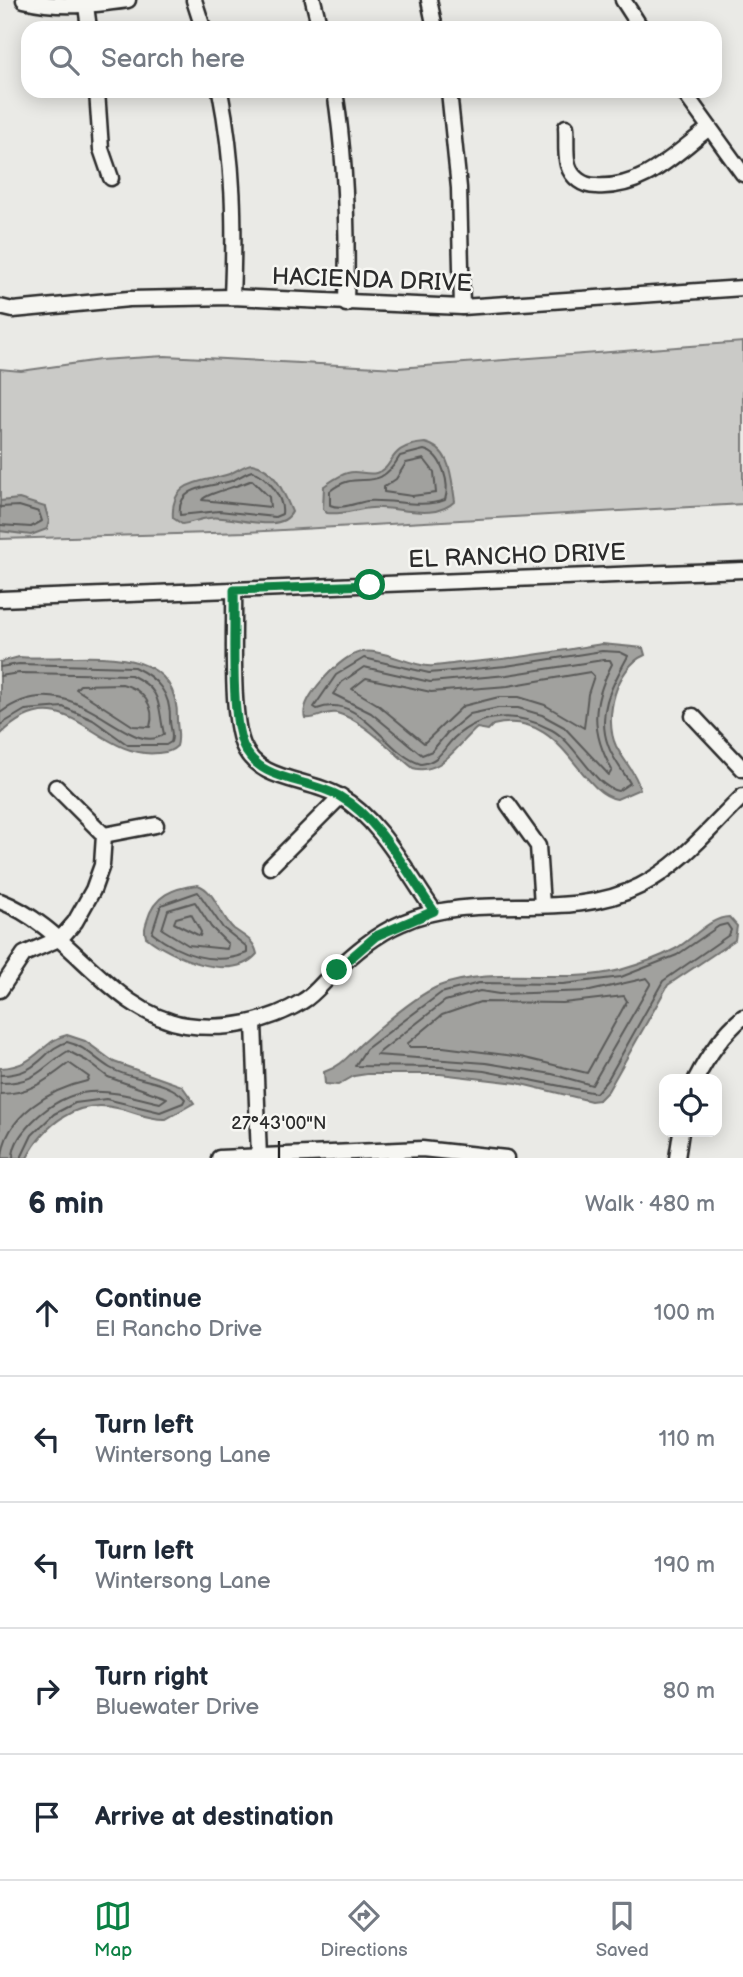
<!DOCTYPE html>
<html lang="en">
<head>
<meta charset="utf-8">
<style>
  :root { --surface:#fff; --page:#f2f2f3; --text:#1f2937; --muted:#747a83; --line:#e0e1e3; --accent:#0b8043 }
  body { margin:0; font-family:"Balsamiq Sans",sans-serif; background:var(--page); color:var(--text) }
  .controls { position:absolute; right:21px; bottom:21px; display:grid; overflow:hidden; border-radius:14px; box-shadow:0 4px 18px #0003 }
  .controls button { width:63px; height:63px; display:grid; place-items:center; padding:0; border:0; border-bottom:2px solid var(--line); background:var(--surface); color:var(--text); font:35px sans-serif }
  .stop { position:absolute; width:21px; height:21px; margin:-16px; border:5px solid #0b8043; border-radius:50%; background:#fff }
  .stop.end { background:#0b8043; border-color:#fff; box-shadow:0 2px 7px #0008 }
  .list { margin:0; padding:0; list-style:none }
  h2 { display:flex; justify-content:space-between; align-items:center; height:91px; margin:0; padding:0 28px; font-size:30px }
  h2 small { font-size:23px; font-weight:400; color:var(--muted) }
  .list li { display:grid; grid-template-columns:46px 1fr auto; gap:21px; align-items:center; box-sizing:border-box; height:126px; padding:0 28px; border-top:2px solid var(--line) }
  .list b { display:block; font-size:26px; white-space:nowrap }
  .list p { margin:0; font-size:23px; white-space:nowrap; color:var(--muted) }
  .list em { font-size:23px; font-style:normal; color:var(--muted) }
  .icon { flex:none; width:38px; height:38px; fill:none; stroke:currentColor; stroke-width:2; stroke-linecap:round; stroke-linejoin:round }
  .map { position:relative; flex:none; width:743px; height:1158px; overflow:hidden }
  .search { position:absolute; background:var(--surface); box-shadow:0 4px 18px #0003; left:21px; right:21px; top:21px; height:77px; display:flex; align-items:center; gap:18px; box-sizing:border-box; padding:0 24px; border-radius:21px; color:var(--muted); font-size:26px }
  .sheet { height:721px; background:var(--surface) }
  nav { display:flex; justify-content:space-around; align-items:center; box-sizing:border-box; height:98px; border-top:2px solid var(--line); background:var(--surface); font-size:19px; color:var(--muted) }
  nav a { display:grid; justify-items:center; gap:4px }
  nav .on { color:var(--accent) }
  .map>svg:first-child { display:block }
  .green { fill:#cacac7; stroke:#7a7a79; stroke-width:2 }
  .water { fill:#a1a19e; stroke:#727270; stroke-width:2 }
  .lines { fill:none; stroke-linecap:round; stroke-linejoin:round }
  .shore { stroke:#5a5a59; stroke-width:2 }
  .minor-casing { stroke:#2b2b2b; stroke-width:19 }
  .minor { stroke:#f6f6f2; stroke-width:14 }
  .route { stroke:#0b8043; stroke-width:9 }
  .ticks { fill:none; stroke:#2b2b2b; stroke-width:2.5 }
  .labels { text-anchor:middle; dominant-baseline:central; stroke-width:5; stroke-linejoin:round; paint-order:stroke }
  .street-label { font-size:24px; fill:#2b2b2b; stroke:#f6f6f2 }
  .ticks-label { font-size:18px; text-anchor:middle; fill:#2b2b2b; stroke:#f6f6f2; stroke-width:5; stroke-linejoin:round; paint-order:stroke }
</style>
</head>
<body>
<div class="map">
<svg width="743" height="1158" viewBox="0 0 743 1158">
  <rect width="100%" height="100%" fill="#eaeae6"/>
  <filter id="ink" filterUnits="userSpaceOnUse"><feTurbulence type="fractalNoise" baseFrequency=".0143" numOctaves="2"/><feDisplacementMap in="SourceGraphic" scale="14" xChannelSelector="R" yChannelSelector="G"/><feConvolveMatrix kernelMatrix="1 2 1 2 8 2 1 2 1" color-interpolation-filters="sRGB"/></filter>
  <g filter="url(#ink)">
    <path class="green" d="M 743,342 L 743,504 L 247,532 L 0,539 L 0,369 L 21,371 L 100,360 L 165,356 L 398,368 Z"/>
    <g class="water">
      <path d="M 425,443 C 452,449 451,479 455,501 C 434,522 397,506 372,508 C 356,509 343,515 327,513 L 323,509 L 324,486 C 333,480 344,472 354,472 C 361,472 369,475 376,473 C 397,468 384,446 425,443 Z"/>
      <path d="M 252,464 C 275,468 284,493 292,512 C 280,536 231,514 209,518 C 199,519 191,523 182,524 L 173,518 C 170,480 200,483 226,475 C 236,472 243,465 252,464 Z"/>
      <path d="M 19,499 L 45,507 L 49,521 L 47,529 L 31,535 L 0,531 L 0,501 Z"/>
      <path d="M 602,644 L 643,648 L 645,655 C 616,667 603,718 616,746 C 623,760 637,774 640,789 L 617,799 C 577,792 563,708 493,725 L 488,730 L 477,728 C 458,744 441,776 413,768 C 390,750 365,721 337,713 C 325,711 316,720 305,718 C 299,699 338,660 355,654 C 376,645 405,664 427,666 C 438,667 449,664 459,663 C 507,660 554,652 602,644 Z"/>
      <path d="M 19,657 C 73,662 179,635 177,719 C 177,730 180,735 177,746 C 171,752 166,752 158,753 C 95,760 65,671 0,735 L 0,662 Z"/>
      <path d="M 198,885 C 216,891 220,917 234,929 C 245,937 254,940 257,954 C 231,984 170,956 146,937 C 144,930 145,927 147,921 C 154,895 173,888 198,885 Z"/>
      <path d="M 729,917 L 737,926 L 735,940 L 668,985 L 608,1091 L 599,1100 L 591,1101 L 517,1083 L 440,1074 L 367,1074 L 354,1076 L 338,1085 L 325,1084 L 324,1072 C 342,1066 349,1055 362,1043 C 381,1026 417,995 439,986 C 495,965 561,985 620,970 C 638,965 658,958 675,949 C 692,940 710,917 729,917 Z"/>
      <path d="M 67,1035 L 85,1041 L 114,1062 L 182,1086 L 194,1103 L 166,1119 C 149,1120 133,1111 117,1108 C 76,1099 45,1124 27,1158 L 0,1158 L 0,1068 C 39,1066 42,1040 67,1035 Z"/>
    </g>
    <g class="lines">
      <g class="shore">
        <path d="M 424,450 C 443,454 450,485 445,500 C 419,509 394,499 367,501 C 355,503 342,510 330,505 L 330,491 C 360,466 375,498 400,456 Z"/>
        <path d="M 424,459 L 434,472 L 436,493 L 412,496 L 384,492 L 384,487 L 396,479 L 406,463 Z"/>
        <path d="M 252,471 C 268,476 284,498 282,514 L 275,517 L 219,511 L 180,515 C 176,485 212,487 231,481 C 238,478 245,473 252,471 Z"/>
        <path d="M 252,480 L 269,497 L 270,507 L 202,500 C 206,493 241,486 252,480 Z"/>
        <path d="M 0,507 L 19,506 L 39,512 L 42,521 L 31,527 L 0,525"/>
        <path d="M 602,651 L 620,652 L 628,656 C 613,684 596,711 608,745 C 612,758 623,771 630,783 L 618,791 C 594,787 576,743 552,730 C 518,712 482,712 454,738 C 443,749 439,762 421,764 C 384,753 362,692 317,709 L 314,707 L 336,675 L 364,658 L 429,673 L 506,666 Z"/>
        <path d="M 603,660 L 610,660 L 612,664 C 592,703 590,731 612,770 L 609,775 L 564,727 L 542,715 L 518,708 L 498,708 L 470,714 L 447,733 L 432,751 L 422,755 L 371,713 L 333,694 L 342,682 L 364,667 L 430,682 L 507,675 Z"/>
        <path d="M 0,667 L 19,664 L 134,667 C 157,678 171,693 170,720 C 170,729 174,734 171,742 L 166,745 L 128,745 L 93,720 L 63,707 L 25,710 L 0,725"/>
        <path d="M 590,672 L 594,676 L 588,694 L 584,728 L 545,705 L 519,697 L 499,697 L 463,706 L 424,743 L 377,704 L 352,689 L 366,678 L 431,692 L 508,686 Z"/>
        <path d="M 0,676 L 19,673 L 131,675 C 164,691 157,704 164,734 C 128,762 74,658 0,713"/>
        <path d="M 122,684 C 143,689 156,706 150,727 L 133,726 L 76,689 L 80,685 Z"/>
        <path d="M 198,892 L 223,928 L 247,947 L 247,953 C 214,967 179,954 152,933 L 161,905 Z"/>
        <path d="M 195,902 L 211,927 L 228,944 L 227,949 L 188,945 L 162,929 L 168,910 Z"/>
        <path d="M 191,914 L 201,932 L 200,936 L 174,923 L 176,918 Z"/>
        <path d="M 727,924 L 731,930 L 729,935 L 663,981 L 608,1079 L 596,1093 L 484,1071 L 440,1067 L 355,1066 L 366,1049 L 441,993 L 479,983 L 563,984 L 621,977 L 677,955 L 719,926 Z"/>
        <path d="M 647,978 L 651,983 L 592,1085 L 552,1074 L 486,1063 L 376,1055 L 445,1001 L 480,991 L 499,994 L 590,991 Z"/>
        <path d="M 624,996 L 627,1001 L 587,1073 L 521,1057 L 443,1047 L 410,1047 L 407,1044 L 442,1015 L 480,1002 L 563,1003 Z"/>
        <path d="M 0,1075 C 41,1075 42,1049 67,1042 C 85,1046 95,1059 110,1068 C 132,1081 168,1079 185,1099 L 183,1103 L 160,1112 L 106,1099 L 75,1103 L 54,1114 L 32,1135 L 21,1158"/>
        <path d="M 0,1083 C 38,1083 41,1067 68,1051 L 87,1061 L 108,1077 L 167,1098 L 160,1103 C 109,1091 76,1079 33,1121 C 23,1131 13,1143 13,1158"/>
        <path d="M 0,1094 C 30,1094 47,1080 69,1063 L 89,1077 L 87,1081 C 51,1089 4,1116 2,1158"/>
      </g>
      <g class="minor-casing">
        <g id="minor">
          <path d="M 24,0 C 59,9 93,5 128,0"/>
          <path d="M 194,0 L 203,28"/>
          <path d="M 313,0 L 320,28"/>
          <path d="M 429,0 L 435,28"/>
          <path d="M 623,0 L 641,28"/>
          <path d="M 86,6 L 89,28"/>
          <path d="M 97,91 L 101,149 L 111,178"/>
          <path d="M 220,91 C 234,162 235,225 232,297"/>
          <path d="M 335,91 C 346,162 348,232 346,304"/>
          <path d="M 449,91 L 459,188 L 462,307"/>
          <path d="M 683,91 L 743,174"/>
          <path d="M 566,127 C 567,139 565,154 568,165 C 572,178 583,186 596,186 C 643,189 672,156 708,129"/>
          <path d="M 0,307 L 13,310 L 129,299 L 232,297 L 462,307 L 743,288"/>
          <path d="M 234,590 C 235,626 230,714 243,745 C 258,782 308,778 339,796 C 380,819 407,873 434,911"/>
          <path d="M 0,599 L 743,570"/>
          <path d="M 693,716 L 743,769"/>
          <path d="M 508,804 L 538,846 L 542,905"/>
          <path d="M 104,835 L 156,825"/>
          <path d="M 270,867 L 341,796"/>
          <path d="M 0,901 C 71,928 110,1013 186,1025 C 226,1031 269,1022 303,1001 C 315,994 324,981 334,972 C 354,953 376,934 402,923 C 477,889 566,924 640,886 C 681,865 711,827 743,796"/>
          <path d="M 0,990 L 24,954 L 61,938 L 75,922 L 93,890 L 102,865 L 104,835 L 56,787"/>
          <path d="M 254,1023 L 259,1158"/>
          <path d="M 696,1079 C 708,1055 722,1035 743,1017"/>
          <path d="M 219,1158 L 422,1149 L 506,1158"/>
          <path d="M 677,1158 L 681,1132"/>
        </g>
      </g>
      <use href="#minor" class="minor"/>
    </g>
  </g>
  <g class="lines" filter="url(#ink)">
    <path class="route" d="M 337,970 L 376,936 L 434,911 C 407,873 380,819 339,796 C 308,778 258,782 243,745 C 230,714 235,626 234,590 L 370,585"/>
  </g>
  <path class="ticks" d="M 279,1141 L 279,1158"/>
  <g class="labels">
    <g class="street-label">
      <text transform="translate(372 280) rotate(2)">HACIENDA DRIVE</text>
      <text transform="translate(517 556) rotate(-2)">EL RANCHO DRIVE</text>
    </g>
  </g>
  <g class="ticks-label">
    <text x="279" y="1129">27°43'00"N</text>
  </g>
</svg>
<div class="controls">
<button><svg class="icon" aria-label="locate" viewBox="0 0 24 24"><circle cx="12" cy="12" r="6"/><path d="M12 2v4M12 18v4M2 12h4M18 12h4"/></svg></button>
</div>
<div class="stop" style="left:370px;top:585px"></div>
<div class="stop end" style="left:337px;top:970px"></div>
<div class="search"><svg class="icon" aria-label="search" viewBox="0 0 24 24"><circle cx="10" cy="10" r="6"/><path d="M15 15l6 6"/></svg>Search here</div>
</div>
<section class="sheet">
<h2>6 min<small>Walk · 480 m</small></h2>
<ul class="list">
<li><svg class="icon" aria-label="ahead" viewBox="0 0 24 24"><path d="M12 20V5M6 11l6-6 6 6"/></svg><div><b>Continue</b><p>El Rancho Drive</p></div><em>100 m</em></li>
<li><svg class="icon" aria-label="left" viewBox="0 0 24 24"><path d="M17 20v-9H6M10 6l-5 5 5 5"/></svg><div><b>Turn left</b><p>Wintersong Lane</p></div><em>110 m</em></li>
<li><svg class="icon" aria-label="left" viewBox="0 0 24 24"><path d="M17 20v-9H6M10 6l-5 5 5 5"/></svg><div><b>Turn left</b><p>Wintersong Lane</p></div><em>190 m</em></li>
<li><svg class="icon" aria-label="right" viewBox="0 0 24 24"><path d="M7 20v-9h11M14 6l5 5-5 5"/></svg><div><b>Turn right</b><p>Bluewater Drive</p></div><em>80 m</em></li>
<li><svg class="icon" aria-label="arrive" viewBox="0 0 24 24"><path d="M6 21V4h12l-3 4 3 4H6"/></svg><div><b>Arrive at destination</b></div></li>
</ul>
</section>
<nav>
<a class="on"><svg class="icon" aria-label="map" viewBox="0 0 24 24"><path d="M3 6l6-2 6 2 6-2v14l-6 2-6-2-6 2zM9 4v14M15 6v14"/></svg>Map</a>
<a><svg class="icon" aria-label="directions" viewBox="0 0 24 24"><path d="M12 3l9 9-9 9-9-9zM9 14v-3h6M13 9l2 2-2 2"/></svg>Directions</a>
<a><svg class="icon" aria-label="saved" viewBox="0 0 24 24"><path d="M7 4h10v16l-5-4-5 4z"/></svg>Saved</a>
</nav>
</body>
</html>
